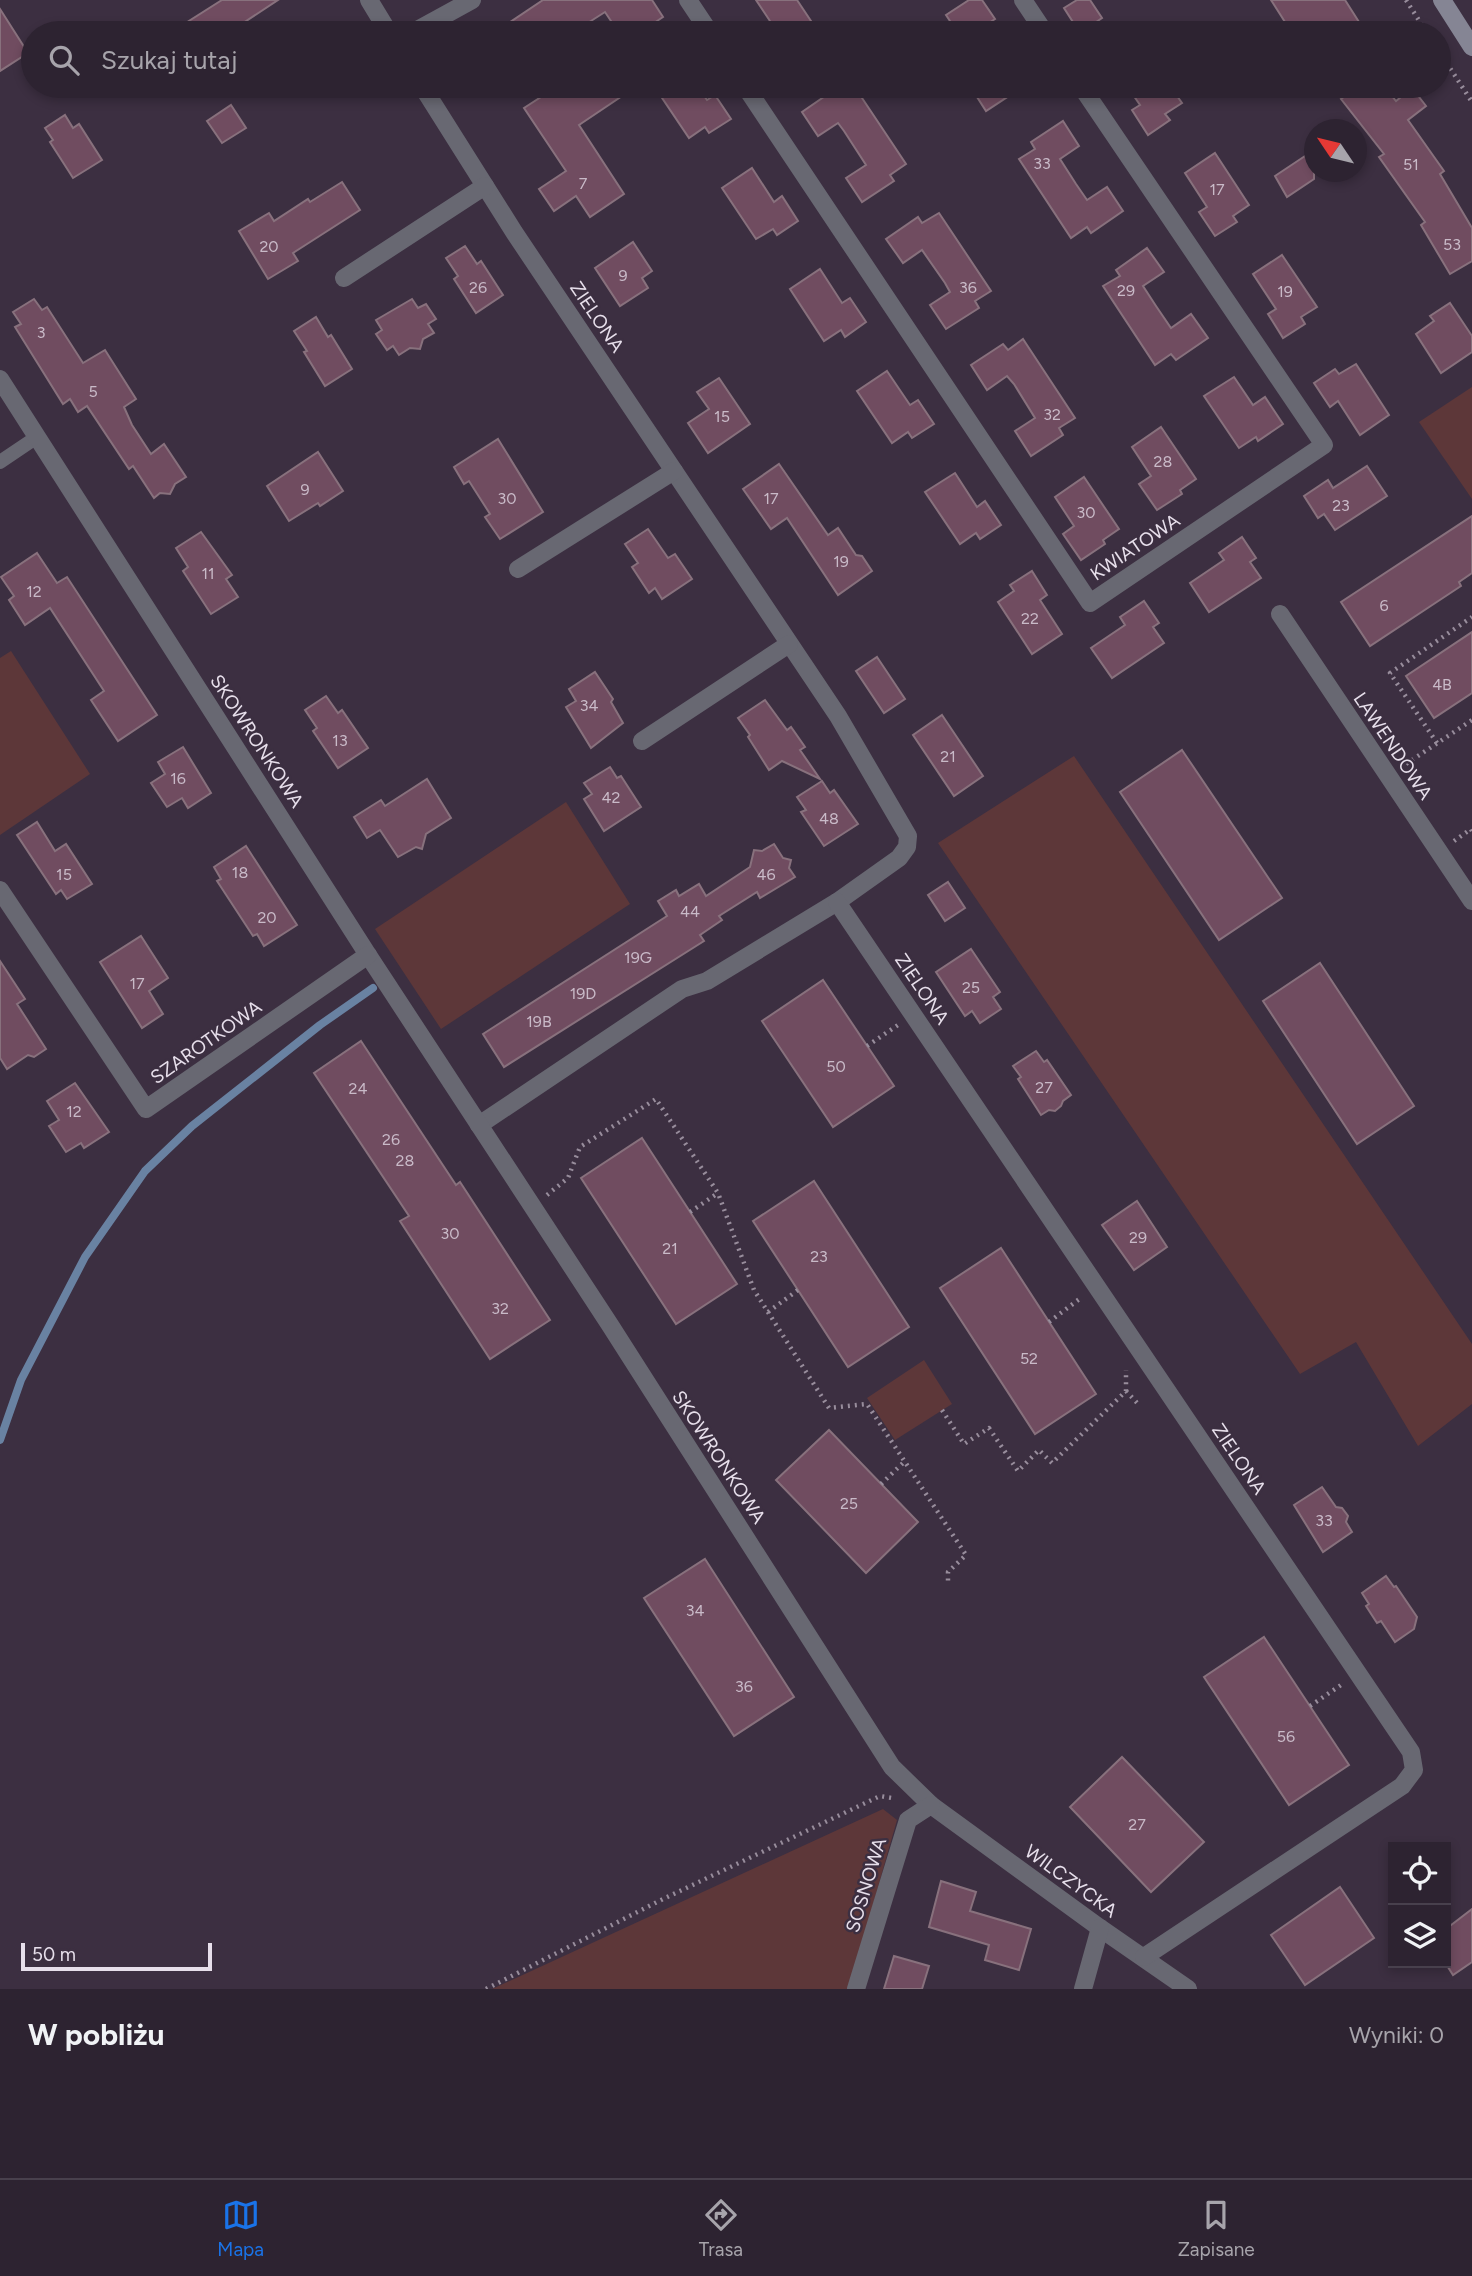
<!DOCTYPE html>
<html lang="pl">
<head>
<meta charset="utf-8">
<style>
  :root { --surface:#2d2331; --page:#352b39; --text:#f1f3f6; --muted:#a7a4ab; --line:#48404d; --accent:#1a73e8 }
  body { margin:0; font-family:Figtree,sans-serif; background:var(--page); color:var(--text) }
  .controls { position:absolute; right:21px; bottom:21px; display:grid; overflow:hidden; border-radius:0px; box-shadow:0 4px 10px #0003 }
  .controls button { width:63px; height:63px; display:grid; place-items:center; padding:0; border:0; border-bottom:2px solid var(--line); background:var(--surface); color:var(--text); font:35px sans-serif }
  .compass { position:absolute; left:1304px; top:119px; width:63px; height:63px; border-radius:50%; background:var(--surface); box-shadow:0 4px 10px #0003; rotate:305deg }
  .scale { position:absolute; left:21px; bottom:18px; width:191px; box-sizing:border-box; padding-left:7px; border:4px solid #e7dfeb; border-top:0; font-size:19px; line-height:24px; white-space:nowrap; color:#e7dfeb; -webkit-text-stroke:5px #3c2f41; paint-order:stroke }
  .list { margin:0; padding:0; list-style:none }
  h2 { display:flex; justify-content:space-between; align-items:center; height:91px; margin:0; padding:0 28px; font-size:30px }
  h2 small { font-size:23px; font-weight:400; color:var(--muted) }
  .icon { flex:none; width:38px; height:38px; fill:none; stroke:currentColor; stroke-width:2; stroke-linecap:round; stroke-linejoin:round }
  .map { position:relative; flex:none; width:1472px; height:1989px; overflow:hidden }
  .search { position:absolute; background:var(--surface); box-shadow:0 4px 10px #0003; left:21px; right:21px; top:21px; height:77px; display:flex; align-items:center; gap:18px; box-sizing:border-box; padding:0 24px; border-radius:38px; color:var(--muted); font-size:26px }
  .sheet { height:189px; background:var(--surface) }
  nav { display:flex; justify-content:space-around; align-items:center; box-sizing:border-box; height:98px; border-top:2px solid var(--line); background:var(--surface); font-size:19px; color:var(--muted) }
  nav a { display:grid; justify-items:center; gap:4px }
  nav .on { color:var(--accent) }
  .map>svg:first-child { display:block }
  .green { fill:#5d3739 }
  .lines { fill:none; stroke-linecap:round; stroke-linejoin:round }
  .stream { stroke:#6982a2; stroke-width:8 }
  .building { fill:#704c60; stroke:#88717d; stroke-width:2 }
  .path { stroke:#988d9c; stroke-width:4.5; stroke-dasharray:2 5; stroke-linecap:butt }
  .lane { stroke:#686872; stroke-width:14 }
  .street { stroke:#686872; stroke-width:18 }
  .secondary { stroke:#858594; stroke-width:18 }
  .labels { text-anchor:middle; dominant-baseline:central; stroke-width:5; stroke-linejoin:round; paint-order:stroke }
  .number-label { font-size:16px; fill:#c9bac8 }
  .street-label { font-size:19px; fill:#e7dfeb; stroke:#3c2f41 }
</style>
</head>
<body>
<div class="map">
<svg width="1472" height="1989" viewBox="0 0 1472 1989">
  <rect width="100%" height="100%" fill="#3c2f41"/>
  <g class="green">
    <path d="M 1472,387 L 1472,499 L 1419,422 Z"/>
    <path d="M 11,651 L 90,774 L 0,835 L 0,658 Z"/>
    <path d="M 1074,756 L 1472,1344 L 1472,1404 L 1418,1446 L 1356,1342 L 1300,1374 L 938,843 Z"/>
    <path d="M 566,802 L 630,904 L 441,1029 L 375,929 Z"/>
    <path d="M 924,1360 L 952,1404 L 895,1440 L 867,1398 Z"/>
    <path d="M 883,1809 L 897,1820 L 849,1989 L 492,1989 Z"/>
  </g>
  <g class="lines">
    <path class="stream" d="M 0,1440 L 21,1380 L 85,1257 L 145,1171 L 192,1126 L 320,1025 L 373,988"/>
  </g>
  <g class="building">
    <path d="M 222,0 L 278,0 L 228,33 L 170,33 Z"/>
    <path d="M 543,0 L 652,0 L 663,17 L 642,31 L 637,25 L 625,33 L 619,33 L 605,12 L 572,33 L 494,33 Z"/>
    <path d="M 756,0 L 797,0 L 819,33 L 778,33 Z"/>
    <path d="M 969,0 L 982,0 L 995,19 L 973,33 L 958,33 L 946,15 Z"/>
    <path d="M 1077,0 L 1090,0 L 1102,18 L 1080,33 L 1064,8 Z"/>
    <path d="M 1271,0 L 1345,0 L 1366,33 L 1292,33 Z"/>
    <path d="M 0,9 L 28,53 L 0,71 Z"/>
    <path d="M 558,86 L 637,86 L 579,125 L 624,194 L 590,217 L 576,196 L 554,211 L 539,189 L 566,171 L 524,108 Z"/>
    <path d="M 654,86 L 697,86 L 707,100 L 715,95 L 731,119 L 709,133 L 705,127 L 689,138 Z"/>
    <path d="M 854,86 L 906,164 L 890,175 L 894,181 L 862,202 L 846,178 L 866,165 L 844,131 L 838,123 L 818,136 L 802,112 L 834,90 L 838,96 Z"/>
    <path d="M 970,86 L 1024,86 L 986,111 Z"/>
    <path d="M 1127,86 L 1170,86 L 1182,103 L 1165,114 L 1170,120 L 1148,135 L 1132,110 L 1140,105 Z"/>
    <path d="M 1359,86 L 1384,86 L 1396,101 L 1412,88 L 1426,106 L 1408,120 L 1444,171 L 1440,174 L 1472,228 L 1472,261 L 1450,274 L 1421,225 L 1425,222 L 1379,157 L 1384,154 L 1341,99 Z"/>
    <path d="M 231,105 L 246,128 L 222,143 L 207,121 Z"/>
    <path d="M 65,115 L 73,128 L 79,124 L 102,160 L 73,178 L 50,142 L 53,140 L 45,128 Z"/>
    <path d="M 1063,121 L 1079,146 L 1060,159 L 1076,184 L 1087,200 L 1107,187 L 1123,211 L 1091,233 L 1087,227 L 1071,238 L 1019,159 L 1035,149 L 1031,142 Z"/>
    <path d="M 1314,150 L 1314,179 L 1287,197 L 1275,176 Z"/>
    <path d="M 1215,153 L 1249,205 L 1233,216 L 1237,222 L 1215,236 L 1199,212 L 1207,207 L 1185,173 Z"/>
    <path d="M 752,168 L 774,202 L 782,196 L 798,221 L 777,235 L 773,229 L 756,239 L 722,188 Z"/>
    <path d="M 342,182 L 360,210 L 293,253 L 298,261 L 268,279 L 239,231 L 269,213 L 274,221 L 308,199 L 310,202 Z"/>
    <path d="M 939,213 L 991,291 L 975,301 L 979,308 L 946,329 L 930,305 L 950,292 L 945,283 L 922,250 L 903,263 L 886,239 L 918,217 L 922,223 Z"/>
    <path d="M 633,242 L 652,271 L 642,278 L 648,288 L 620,306 L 595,268 Z"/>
    <path d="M 465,246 L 477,264 L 481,261 L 503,295 L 476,313 L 454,279 L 458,276 L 446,258 Z"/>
    <path d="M 1147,248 L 1164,272 L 1143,286 L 1156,306 L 1171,328 L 1191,314 L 1208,338 L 1176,360 L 1171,354 L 1155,365 L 1103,286 L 1120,276 L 1116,270 Z"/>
    <path d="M 1282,255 L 1317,307 L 1301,317 L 1305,324 L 1283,338 L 1268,314 L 1276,309 L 1253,274 Z"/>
    <path d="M 820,269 L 842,303 L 850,298 L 866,322 L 845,337 L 841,330 L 824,341 L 790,289 Z"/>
    <path d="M 34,299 L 42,310 L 47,307 L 83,363 L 105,350 L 136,399 L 124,407 L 132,425 L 151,454 L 164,444 L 186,477 L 175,484 L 170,494 L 160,493 L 154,498 L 133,466 L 129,469 L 87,406 L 78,412 L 70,399 L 63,404 L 15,327 L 21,324 L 13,312 Z"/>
    <path d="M 412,299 L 418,308 L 426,304 L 436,319 L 428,324 L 434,333 L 423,339 L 420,349 L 410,348 L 399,355 L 393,346 L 387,350 L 376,334 L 382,330 L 376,320 Z"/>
    <path d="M 1450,303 L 1472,336 L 1472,352 L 1441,373 L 1416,334 L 1434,321 L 1430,316 Z"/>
    <path d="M 316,317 L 328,337 L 331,335 L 352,369 L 325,386 L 304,352 L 307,351 L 294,331 Z"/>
    <path d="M 1023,339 L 1075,418 L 1059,428 L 1063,435 L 1031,456 L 1015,431 L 1035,418 L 1014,384 L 1007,376 L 987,390 L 971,365 L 1003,344 L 1008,350 Z"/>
    <path d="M 1356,364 L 1389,415 L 1360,435 L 1338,401 L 1330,407 L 1314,383 L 1335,369 L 1339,374 Z"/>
    <path d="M 887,371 L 910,405 L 918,400 L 934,424 L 912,438 L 908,432 L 892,443 L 857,391 Z"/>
    <path d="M 1234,377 L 1253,405 L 1265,397 L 1283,424 L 1258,441 L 1256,437 L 1239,448 L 1204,396 Z"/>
    <path d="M 719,378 L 750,424 L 708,453 L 688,423 L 709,409 L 697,392 Z"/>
    <path d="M 1161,427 L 1196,479 L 1180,490 L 1182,494 L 1157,510 L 1139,484 L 1151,476 L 1132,447 Z"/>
    <path d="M 498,439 L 543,512 L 500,539 L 485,517 L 490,514 L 469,481 L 464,484 L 454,467 Z"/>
    <path d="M 318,452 L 343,491 L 320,506 L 318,503 L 289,521 L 267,486 Z"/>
    <path d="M 779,464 L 828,535 L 838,528 L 856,555 L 862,556 L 872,571 L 838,595 L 787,518 L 771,529 L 743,489 Z"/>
    <path d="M 1367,466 L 1387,496 L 1335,530 L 1324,514 L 1318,518 L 1304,496 L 1328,480 L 1333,488 Z"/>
    <path d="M 955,473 L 977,507 L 985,501 L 1001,525 L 980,539 L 976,533 L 960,544 L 925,492 Z"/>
    <path d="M 1084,477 L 1119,529 L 1103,540 L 1105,544 L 1081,560 L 1063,534 L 1074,526 L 1055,497 Z"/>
    <path d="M 1472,516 L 1472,573 L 1459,582 L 1461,586 L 1370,646 L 1341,602 Z"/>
    <path d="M 648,529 L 668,558 L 675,554 L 692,579 L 662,599 L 655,588 L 649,593 L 632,567 L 638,563 L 625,544 Z"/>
    <path d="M 201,532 L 232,575 L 226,579 L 238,597 L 211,614 L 183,571 L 188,567 L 176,548 Z"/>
    <path d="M 1242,537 L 1256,558 L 1250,562 L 1261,578 L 1209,612 L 1190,583 L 1224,560 L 1219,553 Z"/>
    <path d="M 37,553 L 57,583 L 67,577 L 157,715 L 118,741 L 91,700 L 104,691 L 50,608 L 25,625 L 9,600 L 14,596 L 1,577 Z"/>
    <path d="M 1032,571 L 1047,595 L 1040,600 L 1062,634 L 1032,654 L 998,602 L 1014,591 L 1010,585 Z"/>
    <path d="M 1144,601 L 1159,623 L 1153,627 L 1164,643 L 1112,678 L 1091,648 L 1125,625 L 1120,617 Z"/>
    <path d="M 1472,632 L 1472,693 L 1434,718 L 1406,676 Z"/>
    <path d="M 877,657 L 905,699 L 884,713 L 856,671 Z"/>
    <path d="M 595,672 L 613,699 L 611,702 L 623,723 L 591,748 L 566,707 L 576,701 L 569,689 Z"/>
    <path d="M 326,696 L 338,713 L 342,710 L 368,748 L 338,768 L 313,731 L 317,728 L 305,710 Z"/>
    <path d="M 765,700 L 787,730 L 791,727 L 805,747 L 800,750 L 820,779 L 782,761 L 769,770 L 748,737 L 750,735 L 738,718 Z"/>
    <path d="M 942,715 L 983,776 L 954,796 L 913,735 Z"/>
    <path d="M 183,747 L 211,793 L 188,808 L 182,798 L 167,807 L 151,783 L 165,774 L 158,762 Z"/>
    <path d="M 1182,750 L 1282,898 L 1219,940 L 1120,792 Z"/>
    <path d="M 610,767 L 617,778 L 621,776 L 641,807 L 604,831 L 584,799 L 592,794 L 584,783 Z"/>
    <path d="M 427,779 L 451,818 L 426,834 L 422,849 L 416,847 L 398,857 L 380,830 L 367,838 L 354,817 L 381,800 L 385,806 Z"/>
    <path d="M 822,781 L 830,793 L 834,790 L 858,824 L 824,846 L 801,812 L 806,810 L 797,797 Z"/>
    <path d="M 37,822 L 55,851 L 66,844 L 92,884 L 67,899 L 61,890 L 56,894 L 17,835 Z"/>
    <path d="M 774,844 L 783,858 L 791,860 L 789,868 L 795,877 L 760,898 L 757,892 L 719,916 L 722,920 L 700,935 L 704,941 L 504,1067 L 483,1034 L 667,916 L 658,901 L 676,890 L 679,896 L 699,884 L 706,896 L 750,867 L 754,850 L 762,851 Z"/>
    <path d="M 246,846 L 297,925 L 264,946 L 257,934 L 253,936 L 217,881 L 221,879 L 214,867 Z"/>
    <path d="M 948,882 L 965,908 L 945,921 L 928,895 Z"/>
    <path d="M 141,936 L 168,978 L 149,991 L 163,1014 L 142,1028 L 100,962 Z"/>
    <path d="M 971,949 L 1000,992 L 993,997 L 1001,1009 L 980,1023 L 972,1011 L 965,1016 L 936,972 Z"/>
    <path d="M 0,961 L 25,999 L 17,1004 L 46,1049 L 34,1057 L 28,1055 L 7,1069 L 0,1058 Z"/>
    <path d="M 1320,963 L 1414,1106 L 1357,1144 L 1263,1001 Z"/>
    <path d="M 823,980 L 894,1086 L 833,1127 L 762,1021 Z"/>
    <path d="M 361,1041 L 456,1185 L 460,1182 L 550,1320 L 490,1359 L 400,1221 L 409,1216 L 314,1073 Z"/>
    <path d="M 1036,1051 L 1044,1062 L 1047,1060 L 1071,1095 L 1063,1101 L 1061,1106 L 1055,1111 L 1049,1110 L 1041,1115 L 1018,1079 L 1021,1077 L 1013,1066 Z"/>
    <path d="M 75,1083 L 109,1132 L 84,1148 L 81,1143 L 66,1152 L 49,1126 L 59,1120 L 47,1101 Z"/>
    <path d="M 642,1138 L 737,1284 L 676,1324 L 581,1178 Z"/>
    <path d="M 814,1181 L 909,1327 L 848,1367 L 753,1221 Z"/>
    <path d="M 1137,1201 L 1167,1247 L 1134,1270 L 1102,1225 Z"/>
    <path d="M 1001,1248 L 1096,1394 L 1035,1434 L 940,1288 Z"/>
    <path d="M 829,1430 L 918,1522 L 866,1573 L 776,1480 Z"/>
    <path d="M 1322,1487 L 1336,1507 L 1342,1508 L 1348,1516 L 1346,1522 L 1352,1532 L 1323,1552 L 1294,1505 Z"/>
    <path d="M 705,1559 L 794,1697 L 734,1736 L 644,1598 Z"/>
    <path d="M 1386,1576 L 1394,1587 L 1396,1586 L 1417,1617 L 1414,1629 L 1395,1642 L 1381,1621 L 1377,1623 L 1366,1606 L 1369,1604 L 1362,1593 Z"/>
    <path d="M 1264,1637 L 1349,1765 L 1289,1805 L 1204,1677 Z"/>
    <path d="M 1122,1757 L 1204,1842 L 1151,1892 L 1070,1807 Z"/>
    <path d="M 941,1881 L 976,1892 L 970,1911 L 1031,1929 L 1019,1970 L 985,1960 L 989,1945 L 929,1927 Z"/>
    <path d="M 1340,1887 L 1374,1938 L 1305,1985 L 1271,1935 Z"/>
    <path d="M 1472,1909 L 1472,1962 L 1453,1975 L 1446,1964 L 1446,1929 Z"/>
    <path d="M 894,1956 L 929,1966 L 922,1989 L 884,1989 Z"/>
  </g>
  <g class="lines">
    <g class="path">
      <path d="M 1406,0 L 1427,33"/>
      <path d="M 1439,51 L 1472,102"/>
      <path d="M 1437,743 L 1390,673 L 1472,617"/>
      <path d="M 1406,764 L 1472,720"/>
      <path d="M 1454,841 L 1471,829 L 1472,831"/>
      <path d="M 867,1046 L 898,1025"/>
      <path d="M 547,1195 L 568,1178 L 580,1147 L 656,1099 L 718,1193 L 754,1290 L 829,1408 L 867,1404 L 966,1555 L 948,1572 L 948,1581"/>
      <path d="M 690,1212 L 718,1193"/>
      <path d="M 768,1312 L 798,1290"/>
      <path d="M 1049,1322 L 1082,1297"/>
      <path d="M 1126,1391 L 1140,1406"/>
      <path d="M 942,1410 L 964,1444 L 989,1428 L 1018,1471 L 1039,1450 L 1052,1463 L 1126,1391 L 1126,1370"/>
      <path d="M 881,1484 L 904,1462"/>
      <path d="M 1310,1706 L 1341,1685"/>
      <path d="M 486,1989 L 663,1899 L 880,1796 L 892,1798"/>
    </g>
    <path class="lane" d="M 0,462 L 37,437"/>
    <g class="street">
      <path d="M 369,0 L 389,33"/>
      <path d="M 688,0 L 710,33"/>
      <path d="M 1023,0 L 1045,33"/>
      <path d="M 412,33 L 472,0"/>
      <path d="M 422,86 L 514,232 L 838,716 L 908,836 L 907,847 L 899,858 L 837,902 L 707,981 L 682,989 L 479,1125"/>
      <path d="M 745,86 L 1090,603 L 1324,445 L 1081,86"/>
      <path d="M 344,278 L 485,186"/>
      <path d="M 0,379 L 368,955 L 610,1325 L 892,1767 L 931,1805 L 1100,1928 L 1188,1989"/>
      <path d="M 518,569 L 674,471"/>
      <path d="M 1280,614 L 1472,901"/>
      <path d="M 642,741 L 789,644"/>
      <path d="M 0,890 L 146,1109 L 368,955"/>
      <path d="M 837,902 L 1411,1752 L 1414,1770 L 1402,1786 L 1144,1957"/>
      <path d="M 856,1989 L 908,1820 L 931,1805"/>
      <path d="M 1083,1989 L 1100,1928"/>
    </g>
    <path class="secondary" d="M 1442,0 L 1472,47"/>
  </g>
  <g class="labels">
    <g class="number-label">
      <text x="1042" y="163">33</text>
      <text x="1411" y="164">51</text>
      <text x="583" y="183">7</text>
      <text x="1217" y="189">17</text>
      <text x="1452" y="244">53</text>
      <text x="269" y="246">20</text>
      <text x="623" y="275">9</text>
      <text x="478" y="287">26</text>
      <text x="968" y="287">36</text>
      <text x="1126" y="290">29</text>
      <text x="1285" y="291">19</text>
      <text x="41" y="332">3</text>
      <text x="93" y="391">5</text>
      <text x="1052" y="414">32</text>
      <text x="722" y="416">15</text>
      <text x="1163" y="461">28</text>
      <text x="305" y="489">9</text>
      <text x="507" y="498">30</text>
      <text x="771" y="498">17</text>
      <text x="1341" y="505">23</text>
      <text x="1086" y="512">30</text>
      <text x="841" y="561">19</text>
      <text x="208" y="573">11</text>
      <text x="34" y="591">12</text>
      <text x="1384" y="605">6</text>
      <text x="1030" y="618">22</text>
      <text x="1442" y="684">4B</text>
      <text x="589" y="705">34</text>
      <text x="340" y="740">13</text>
      <text x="948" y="756">21</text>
      <text x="178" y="778">16</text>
      <text x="611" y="797">42</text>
      <text x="829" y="818">48</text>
      <text x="240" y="872">18</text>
      <text x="64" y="874">15</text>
      <text x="766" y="874">46</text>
      <text x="690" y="911">44</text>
      <text x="267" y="917">20</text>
      <text x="638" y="957">19G</text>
      <text x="137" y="983">17</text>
      <text x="971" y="987">25</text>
      <text x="583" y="993">19D</text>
      <text x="539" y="1021">19B</text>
      <text x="836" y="1066">50</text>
      <text x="1044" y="1087">27</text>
      <text x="358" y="1088">24</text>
      <text x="74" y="1111">12</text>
      <text x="391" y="1139">26</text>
      <text x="405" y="1160">28</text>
      <text x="450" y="1233">30</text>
      <text x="1138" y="1237">29</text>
      <text x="670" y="1248">21</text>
      <text x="819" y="1256">23</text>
      <text x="500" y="1308">32</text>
      <text x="1029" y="1358">52</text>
      <text x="849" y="1503">25</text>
      <text x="1324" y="1520">33</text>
      <text x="695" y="1610">34</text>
      <text x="744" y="1686">36</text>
      <text x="1286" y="1736">56</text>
      <text x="1137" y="1824">27</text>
    </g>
    <g class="street-label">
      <text transform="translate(597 317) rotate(56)">ZIELONA</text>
      <text transform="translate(1135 547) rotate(-34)">KWIATOWA</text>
      <text transform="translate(257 741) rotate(57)">SKOWRONKOWA</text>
      <text transform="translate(1393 746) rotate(56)">LAWENDOWA</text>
      <text transform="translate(922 989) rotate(56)">ZIELONA</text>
      <text transform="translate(206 1042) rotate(-35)">SZAROTKOWA</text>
      <text transform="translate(719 1457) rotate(57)">SKOWRONKOWA</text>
      <text transform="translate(1239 1459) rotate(56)">ZIELONA</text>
      <text transform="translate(1071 1881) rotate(36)">WILCZYCKA</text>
      <text transform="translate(866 1885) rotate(-73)">SOSNOWA</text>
    </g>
  </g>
</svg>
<div class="controls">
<button><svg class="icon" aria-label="locate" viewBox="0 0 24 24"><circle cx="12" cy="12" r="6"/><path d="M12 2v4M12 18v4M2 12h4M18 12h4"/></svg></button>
<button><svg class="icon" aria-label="layers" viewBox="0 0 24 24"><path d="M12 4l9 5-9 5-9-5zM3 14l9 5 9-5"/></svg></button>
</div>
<svg class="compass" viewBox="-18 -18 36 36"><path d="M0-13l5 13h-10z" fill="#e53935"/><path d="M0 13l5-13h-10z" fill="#a7a4ab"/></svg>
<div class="scale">50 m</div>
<div class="search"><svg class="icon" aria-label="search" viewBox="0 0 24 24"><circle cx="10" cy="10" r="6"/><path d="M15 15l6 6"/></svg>Szukaj tutaj</div>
</div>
<section class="sheet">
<h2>W pobliżu<small>Wyniki: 0</small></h2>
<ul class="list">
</ul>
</section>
<nav>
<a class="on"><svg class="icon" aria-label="map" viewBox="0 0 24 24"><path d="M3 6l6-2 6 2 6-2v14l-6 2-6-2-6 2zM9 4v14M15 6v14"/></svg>Mapa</a>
<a><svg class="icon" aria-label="directions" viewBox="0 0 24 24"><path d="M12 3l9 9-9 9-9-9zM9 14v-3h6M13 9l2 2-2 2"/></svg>Trasa</a>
<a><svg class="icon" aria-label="saved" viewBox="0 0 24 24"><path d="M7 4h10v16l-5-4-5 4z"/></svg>Zapisane</a>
</nav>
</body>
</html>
